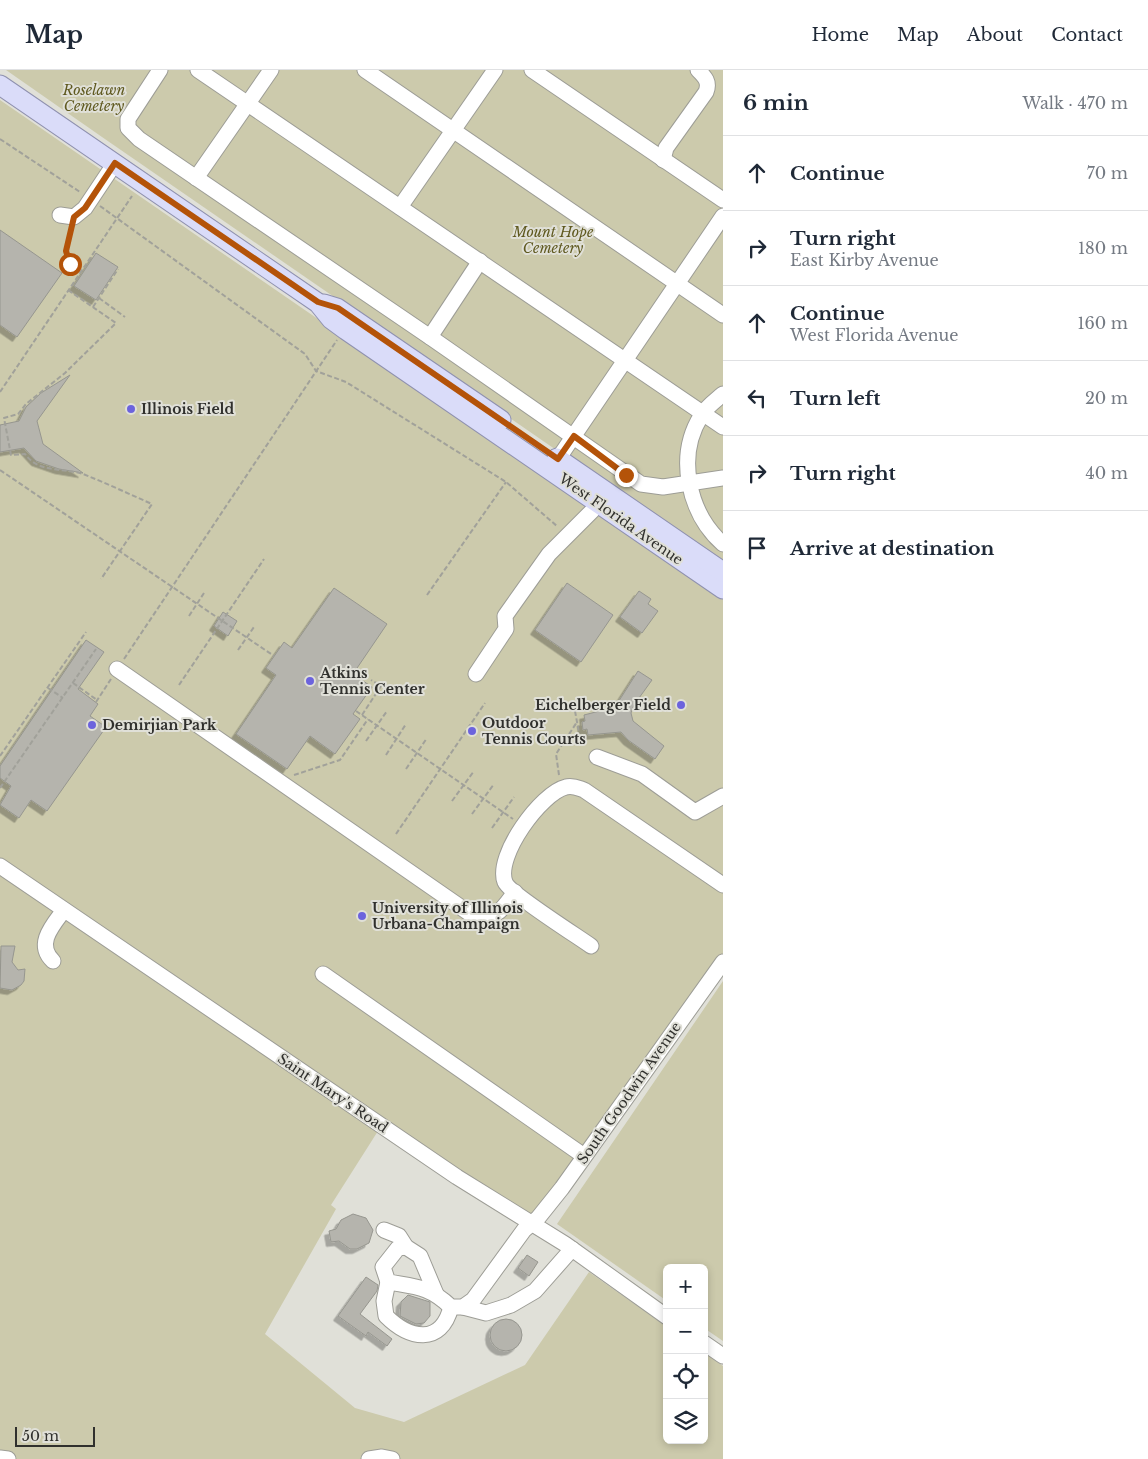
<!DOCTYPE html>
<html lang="en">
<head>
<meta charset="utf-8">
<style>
  :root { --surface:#fff; --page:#f6f6f7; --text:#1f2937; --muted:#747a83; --line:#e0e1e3 }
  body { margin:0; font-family:"Libre Baskerville",serif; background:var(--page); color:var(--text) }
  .controls { position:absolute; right:15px; bottom:15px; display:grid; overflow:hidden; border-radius:8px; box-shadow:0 2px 8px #0003 }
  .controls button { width:45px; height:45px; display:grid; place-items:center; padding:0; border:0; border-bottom:1px solid var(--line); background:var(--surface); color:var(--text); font:25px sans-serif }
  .scale { position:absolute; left:15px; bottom:12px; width:80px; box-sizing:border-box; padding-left:5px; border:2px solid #30302d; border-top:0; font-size:14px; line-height:18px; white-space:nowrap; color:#30302d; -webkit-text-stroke:4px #e0e0d8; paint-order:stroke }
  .stop { position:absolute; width:15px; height:15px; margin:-11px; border:4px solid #b45309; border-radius:50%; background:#fff }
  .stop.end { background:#b45309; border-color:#fff; box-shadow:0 1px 5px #0008 }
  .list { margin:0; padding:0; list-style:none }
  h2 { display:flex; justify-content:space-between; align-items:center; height:65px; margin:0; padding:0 20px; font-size:21px }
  h2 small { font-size:16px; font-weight:400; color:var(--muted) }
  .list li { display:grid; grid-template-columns:32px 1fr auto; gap:15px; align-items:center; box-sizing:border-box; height:75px; padding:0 20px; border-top:1px solid var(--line) }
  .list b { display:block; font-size:19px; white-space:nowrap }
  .list p { margin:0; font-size:16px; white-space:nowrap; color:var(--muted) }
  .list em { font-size:16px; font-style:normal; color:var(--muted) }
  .icon { flex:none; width:28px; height:28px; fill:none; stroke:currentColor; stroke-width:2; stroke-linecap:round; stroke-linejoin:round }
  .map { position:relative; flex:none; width:723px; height:1389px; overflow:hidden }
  header { display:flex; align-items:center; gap:30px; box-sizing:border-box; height:70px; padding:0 25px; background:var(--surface); border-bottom:1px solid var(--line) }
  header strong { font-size:24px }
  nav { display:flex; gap:28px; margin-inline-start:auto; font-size:18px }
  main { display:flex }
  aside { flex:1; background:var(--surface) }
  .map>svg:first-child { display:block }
  .green { fill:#cccaac }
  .building { fill:#b5b4ad; stroke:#96968f; filter:url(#shadow) }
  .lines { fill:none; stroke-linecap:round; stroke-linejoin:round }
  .minor-casing { stroke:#9d9d96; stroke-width:17 }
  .major-casing { stroke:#8f91af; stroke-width:21 }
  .path { stroke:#a1a19a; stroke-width:2; stroke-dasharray:5 2.5; stroke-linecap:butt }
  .minor { stroke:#fff; stroke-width:15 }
  .major { stroke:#dadcf9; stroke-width:19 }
  .route { stroke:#b45309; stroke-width:6 }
  .poi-dot { fill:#6c63dd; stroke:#e0e0d8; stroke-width:2 }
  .labels { text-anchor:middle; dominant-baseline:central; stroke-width:4; stroke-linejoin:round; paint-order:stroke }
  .park-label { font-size:14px; font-style:italic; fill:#5f591f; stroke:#e0e0d8 }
  .poi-label { font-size:14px; font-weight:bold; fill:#30302d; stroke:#e0e0d8; text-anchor:start }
  .street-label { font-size:14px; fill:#30302d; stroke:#e0e0d8 }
</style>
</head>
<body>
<header>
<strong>Map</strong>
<nav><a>Home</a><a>Map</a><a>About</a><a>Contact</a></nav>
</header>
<main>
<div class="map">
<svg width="723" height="1389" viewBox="0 0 723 1389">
  <defs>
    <filter id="shadow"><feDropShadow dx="-4.5" dy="4.5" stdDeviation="0" flood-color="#0004"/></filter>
  </defs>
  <rect width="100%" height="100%" fill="#e0e0d8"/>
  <g class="green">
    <path d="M 6,0 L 723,0 L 723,495 L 102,67 Z"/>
    <path d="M 0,30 L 723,528 L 723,883 L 535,1145 L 529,1145 L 447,1094 L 0,789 Z"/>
    <path d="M 0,804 L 378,1061 L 331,1135 L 336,1139 L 265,1264 L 355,1338 L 404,1352 L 525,1295 L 589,1202 L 667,1257 L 667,1370 L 704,1370 L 704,1283 L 723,1296 L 723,1389 L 0,1389 Z"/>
    <path d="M 723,911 L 723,1271 L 704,1258 L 704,1198 L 667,1198 L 667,1231 L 557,1154 Z"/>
  </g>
  <g class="building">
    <path d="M 0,160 L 62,203 L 17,267 L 0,255 Z"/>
    <path d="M 96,183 L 118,197 L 96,230 L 74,216 Z"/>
    <path d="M 70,305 L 37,351 L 43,374 L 83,403 L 59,399 L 36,391 L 24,378 L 0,382 L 0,355 L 19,351 L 26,337 L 41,323 Z"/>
    <path d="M 567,513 L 613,545 L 581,592 L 535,560 Z"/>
    <path d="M 334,518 L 387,554 L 353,604 L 372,617 L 353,644 L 360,649 L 335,684 L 310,666 L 287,699 L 236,664 L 276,605 L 266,598 L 284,572 L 292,578 Z"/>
    <path d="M 639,521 L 651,529 L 648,534 L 658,541 L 642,563 L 620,547 Z"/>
    <path d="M 223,542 L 237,551 L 228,566 L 214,556 Z"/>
    <path d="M 86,570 L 104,582 L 78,619 L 98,634 L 90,646 L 106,657 L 47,741 L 31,730 L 19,748 L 0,735 L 11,716 L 0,708 L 0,696 Z"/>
    <path d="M 638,601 L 652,610 L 634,635 L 631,643 L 633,651 L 664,676 L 655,689 L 628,670 L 621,662 L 588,665 L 587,659 L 583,660 L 582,652 L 585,651 L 584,645 L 615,637 Z"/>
    <path d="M 1,876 L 15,876 L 12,892 L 18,900 L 25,899 L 24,911 L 21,915 L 12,920 L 0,918 Z"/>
    <path d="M 353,1144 L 366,1148 L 373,1160 L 369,1173 L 357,1179 L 350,1179 L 339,1171 L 331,1172 L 329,1161 L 336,1159 L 341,1150 Z"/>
    <path d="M 527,1185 L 538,1192 L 529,1206 L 518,1198 Z"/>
    <path d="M 366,1207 L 378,1215 L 377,1221 L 360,1244 L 392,1269 L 387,1276 L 368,1262 L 366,1266 L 338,1246 Z"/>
    <path d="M 408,1225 L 430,1232 L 430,1246 L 424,1253 L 416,1254 L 400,1246 L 401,1232 Z"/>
    <circle cx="506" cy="1265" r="16"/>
  </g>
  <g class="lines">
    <g class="minor-casing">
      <g id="minor">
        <path d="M 160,0 L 128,49 L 128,58 L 139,69 L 430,267 L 641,414 L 663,417 L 723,408"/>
        <path d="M 198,0 L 723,357"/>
        <path d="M 365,0 L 723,245"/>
        <path d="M 532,0 L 723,130"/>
        <path d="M 663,90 L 666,78 L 706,22 C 710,12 705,7 698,0"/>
        <path d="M 196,108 L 271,0"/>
        <path d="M 400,137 L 495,0"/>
        <path d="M 60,145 L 74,147 L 85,138 L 115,93"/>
        <path d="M 430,267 L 480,191"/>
        <path d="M 723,324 C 715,331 706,337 701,346 C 676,386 688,443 723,474"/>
        <path d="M 558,389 L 723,146"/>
        <path d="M 117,599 L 469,843 C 495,853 501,841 515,822"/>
        <path d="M 476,604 L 506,559 L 505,546 L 549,484 L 592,441 L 603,425"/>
        <path d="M 597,687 L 642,704 L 695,742 L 723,726"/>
        <path d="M 0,796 L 457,1107 L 565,1174 L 667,1247"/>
        <path d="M 591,876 C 577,866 509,823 505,812 C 495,786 541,723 566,717 C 573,715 578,718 584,720 L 723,815"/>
        <path d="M 53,891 C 35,874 53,855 64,840"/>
        <path d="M 323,904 L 584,1086"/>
        <path d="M 384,1160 L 399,1166 L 406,1177 L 398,1178 L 383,1197 L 388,1212 C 416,1217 429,1216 451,1237 L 463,1237 L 473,1230 L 524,1160 L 538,1148 L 562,1118 L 723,892"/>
        <path d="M 406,1177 L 420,1186 L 436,1224"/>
        <path d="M 388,1212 L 384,1231 L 386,1246 C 409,1269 441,1276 451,1237"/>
        <path d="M 463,1237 L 486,1243 L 511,1235 L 535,1221 L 572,1179"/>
        <path d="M 704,1273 L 723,1286"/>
        <path d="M 0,1388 L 8,1389"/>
        <path d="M 369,1389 L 382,1387 L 392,1389"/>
      </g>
    </g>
    <g class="major-casing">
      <g id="major">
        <path d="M 0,15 L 318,233 L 331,249 L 346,260 L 723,519"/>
        <path d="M 324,234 L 337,238 L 501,350"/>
        <path d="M 557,388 L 723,502"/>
      </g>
    </g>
    <g class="path">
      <path d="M 0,69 L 80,122"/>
      <path d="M 100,136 L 305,284 L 316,301 L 346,312 L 506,412 L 558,457"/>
      <path d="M 71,159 C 66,180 62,189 81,202"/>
      <path d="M 68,220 L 116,253 L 65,303 L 26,334 L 18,344 L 4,348 L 11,385 L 25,384 C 38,403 64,398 83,404 C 106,413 129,424 152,434 L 101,509"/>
      <path d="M 99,228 L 125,247"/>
      <path d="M 93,237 L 118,199"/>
      <path d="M 0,322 L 132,126"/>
      <path d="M 0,400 L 274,586"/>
      <path d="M 427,525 L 506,412"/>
      <path d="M 189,546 L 204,523"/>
      <path d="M 238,580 L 254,557"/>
      <path d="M 124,589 L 337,270"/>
      <path d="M 73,613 L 97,630"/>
      <path d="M 179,615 L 264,489"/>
      <path d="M 48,618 L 63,628"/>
      <path d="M 96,632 L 111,609"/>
      <path d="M 356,641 L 513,749"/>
      <path d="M 575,641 L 581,674"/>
      <path d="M 362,645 L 381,616 L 371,610"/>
      <path d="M 366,671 L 387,641"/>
      <path d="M 386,685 L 406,654"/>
      <path d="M 0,686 L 86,562"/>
      <path d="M 406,699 L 427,668"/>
      <path d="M 294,705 L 340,690 L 368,649"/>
      <path d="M 559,705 L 556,684 L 577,652"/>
      <path d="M 0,718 L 96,579"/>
      <path d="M 452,731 L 474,701"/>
      <path d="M 472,744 L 494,714"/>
      <path d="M 492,758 L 514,727"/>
      <path d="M 396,764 L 485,633"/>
    </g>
    <use href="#minor" class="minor"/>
    <use href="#major" class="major"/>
  </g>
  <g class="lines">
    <path class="route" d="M 70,194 L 66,181 L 74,147 L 85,138 L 115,93 L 318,232 L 338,238 L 558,389 L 574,366 L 626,405"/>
  </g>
  <g class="poi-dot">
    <circle cx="131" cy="339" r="5"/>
    <circle cx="310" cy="611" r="5"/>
    <circle cx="681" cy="635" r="5"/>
    <circle cx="92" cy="655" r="5"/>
    <circle cx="472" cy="661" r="5"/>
    <circle cx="362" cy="846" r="5"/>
  </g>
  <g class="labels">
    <g class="park-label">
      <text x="94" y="20">Roselawn<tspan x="94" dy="16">Cemetery</tspan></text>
      <text x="553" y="162">Mount Hope<tspan x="553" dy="16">Cemetery</tspan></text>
    </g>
    <g class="poi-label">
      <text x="141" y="339">Illinois Field</text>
      <text x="320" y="603">Atkins<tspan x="320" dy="16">Tennis Center</tspan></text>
      <text x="671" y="635" text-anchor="end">Eichelberger Field</text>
      <text x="482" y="653">Outdoor<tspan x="482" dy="16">Tennis Courts</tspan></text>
      <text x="102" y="655">Demirjian Park</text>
      <text x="372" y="838">University of Illinois<tspan x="372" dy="16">Urbana-Champaign</tspan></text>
    </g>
    <g class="street-label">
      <text transform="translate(621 449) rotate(35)">West Florida Avenue</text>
      <text transform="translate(333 1023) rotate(34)">Saint Mary's Road</text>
      <text transform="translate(629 1023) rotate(-55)">South Goodwin Avenue</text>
    </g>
  </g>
</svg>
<div class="controls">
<button>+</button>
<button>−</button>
<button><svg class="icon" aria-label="locate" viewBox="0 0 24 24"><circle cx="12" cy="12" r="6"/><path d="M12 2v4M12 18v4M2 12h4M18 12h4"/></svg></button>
<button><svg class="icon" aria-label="layers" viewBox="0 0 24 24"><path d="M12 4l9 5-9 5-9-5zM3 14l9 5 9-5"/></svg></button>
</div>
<div class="scale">50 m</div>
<div class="stop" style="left:70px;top:194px"></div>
<div class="stop end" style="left:626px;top:405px"></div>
</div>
<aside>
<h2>6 min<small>Walk · 470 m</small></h2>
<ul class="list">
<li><svg class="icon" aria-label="ahead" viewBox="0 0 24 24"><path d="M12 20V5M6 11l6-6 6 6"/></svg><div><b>Continue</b></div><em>70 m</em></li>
<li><svg class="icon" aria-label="right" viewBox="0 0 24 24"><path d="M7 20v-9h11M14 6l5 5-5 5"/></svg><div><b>Turn right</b><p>East Kirby Avenue</p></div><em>180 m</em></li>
<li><svg class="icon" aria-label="ahead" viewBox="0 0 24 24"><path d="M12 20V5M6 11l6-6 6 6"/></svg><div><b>Continue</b><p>West Florida Avenue</p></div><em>160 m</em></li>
<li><svg class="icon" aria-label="left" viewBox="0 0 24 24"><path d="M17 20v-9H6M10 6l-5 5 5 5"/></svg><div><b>Turn left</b></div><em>20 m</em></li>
<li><svg class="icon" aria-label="right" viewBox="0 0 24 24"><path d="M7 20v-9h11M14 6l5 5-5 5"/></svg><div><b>Turn right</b></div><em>40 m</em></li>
<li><svg class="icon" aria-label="arrive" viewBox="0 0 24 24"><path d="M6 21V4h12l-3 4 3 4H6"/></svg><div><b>Arrive at destination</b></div></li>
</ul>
</aside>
</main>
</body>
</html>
